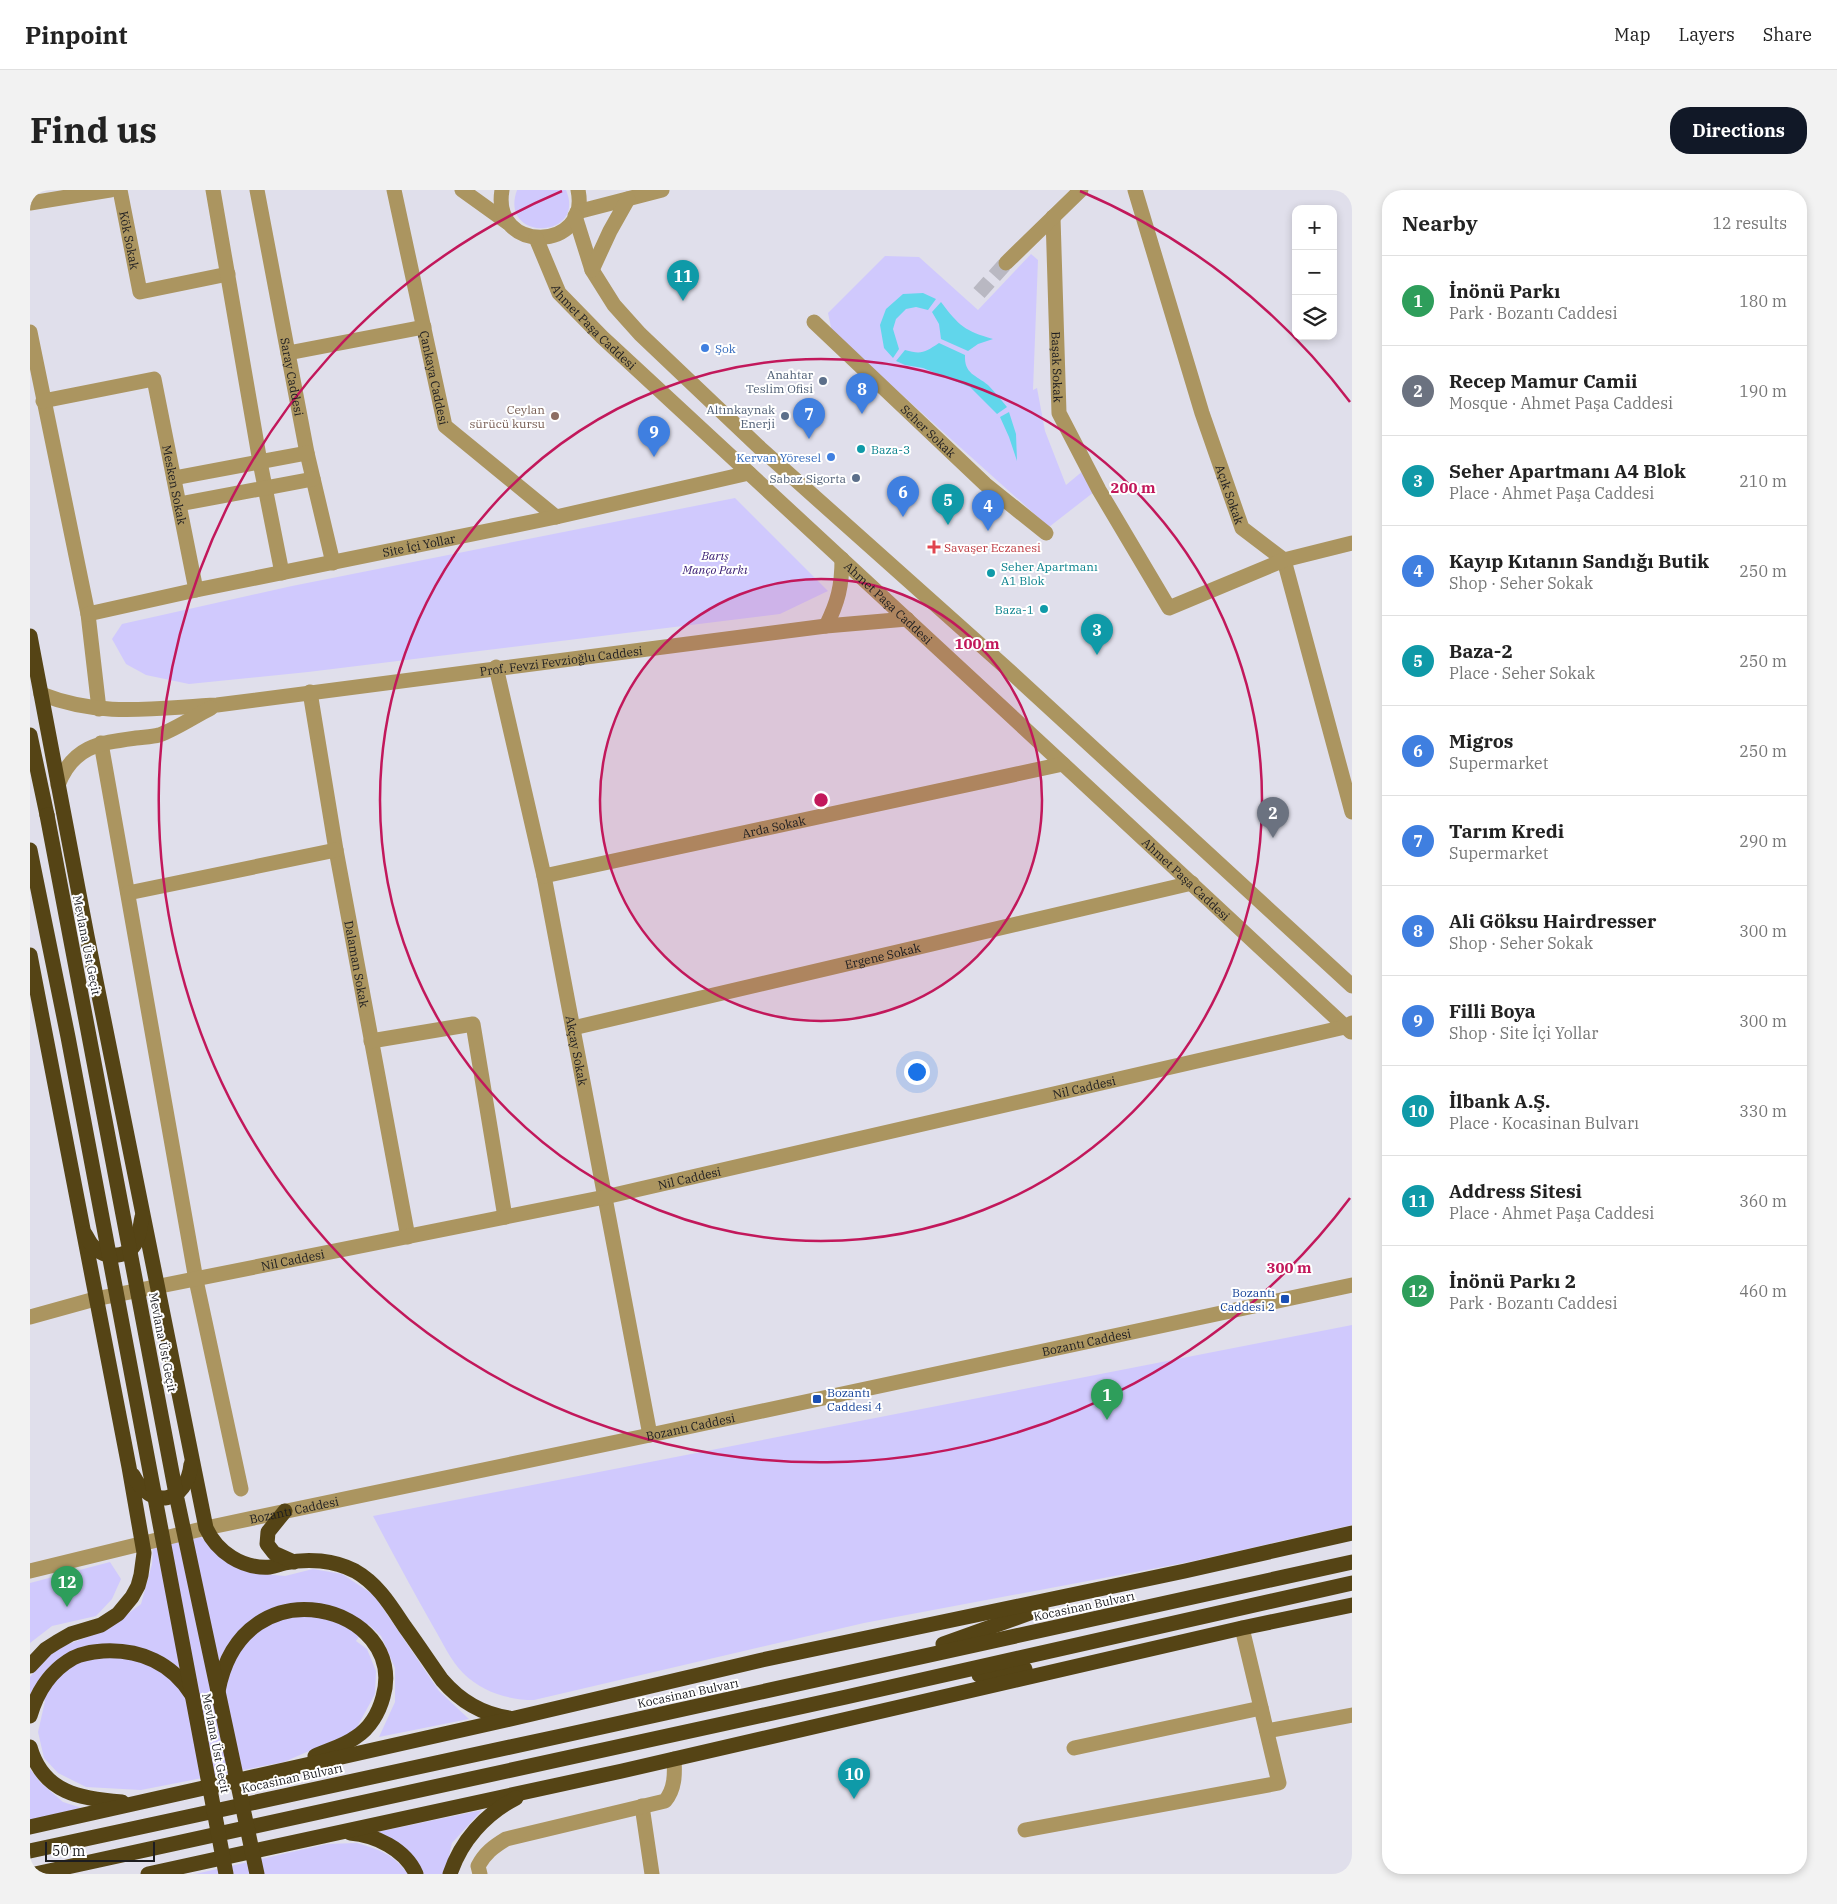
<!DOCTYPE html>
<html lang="en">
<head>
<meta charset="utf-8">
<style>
  :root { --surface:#fff; --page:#f2f2f2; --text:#222; --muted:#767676; --line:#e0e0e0; --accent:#111827 }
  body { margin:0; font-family:"IBM Plex Serif",serif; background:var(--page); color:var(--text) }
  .controls { position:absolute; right:15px; top:15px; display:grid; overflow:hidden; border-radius:10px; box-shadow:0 2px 8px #0003 }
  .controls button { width:45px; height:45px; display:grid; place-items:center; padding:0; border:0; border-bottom:1px solid var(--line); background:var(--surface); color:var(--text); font:25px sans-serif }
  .scale { position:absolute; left:15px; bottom:12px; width:110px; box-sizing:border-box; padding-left:5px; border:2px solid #1c1c20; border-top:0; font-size:14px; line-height:18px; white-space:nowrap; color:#1c1c20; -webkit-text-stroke:4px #fff; paint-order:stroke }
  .you { position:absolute; left:886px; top:881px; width:18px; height:18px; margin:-12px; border:4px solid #fff; border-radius:50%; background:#1a73e8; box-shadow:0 0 0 8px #1a73e833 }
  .badge { display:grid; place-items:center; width:32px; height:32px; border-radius:50%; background:var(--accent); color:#fff; font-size:16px; font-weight:700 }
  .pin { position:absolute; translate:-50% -41px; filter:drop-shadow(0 1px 2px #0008) }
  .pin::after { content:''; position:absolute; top:26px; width:18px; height:15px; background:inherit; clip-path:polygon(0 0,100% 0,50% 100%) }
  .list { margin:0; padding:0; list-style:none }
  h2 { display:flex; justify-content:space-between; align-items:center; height:65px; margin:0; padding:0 20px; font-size:21px }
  h2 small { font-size:16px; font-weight:400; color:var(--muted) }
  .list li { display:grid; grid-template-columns:32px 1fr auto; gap:15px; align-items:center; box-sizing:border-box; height:90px; padding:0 20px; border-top:1px solid var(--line) }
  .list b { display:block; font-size:19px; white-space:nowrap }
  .list p { margin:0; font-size:16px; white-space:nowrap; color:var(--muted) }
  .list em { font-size:16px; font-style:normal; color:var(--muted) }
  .icon { flex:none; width:28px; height:28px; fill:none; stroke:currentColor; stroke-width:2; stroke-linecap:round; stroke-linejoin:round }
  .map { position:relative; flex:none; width:1322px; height:1684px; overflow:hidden; border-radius:20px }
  header { display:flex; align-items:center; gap:30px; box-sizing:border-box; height:70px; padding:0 25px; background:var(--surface); border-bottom:1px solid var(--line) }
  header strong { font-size:24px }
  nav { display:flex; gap:28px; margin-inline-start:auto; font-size:18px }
  .intro { display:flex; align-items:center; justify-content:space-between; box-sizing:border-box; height:120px; padding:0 30px }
  h1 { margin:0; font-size:35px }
  .button { padding:12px 22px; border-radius:20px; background:var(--accent); color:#fff; font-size:18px; font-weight:700 }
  main { display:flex; gap:30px; padding:0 30px }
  aside { flex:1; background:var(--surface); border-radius:20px; box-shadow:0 2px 8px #0003 }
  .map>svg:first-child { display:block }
  .green { fill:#d0c9fd }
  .water { fill:#61d6eb }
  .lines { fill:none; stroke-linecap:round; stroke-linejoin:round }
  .minor-tunnel { stroke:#b9b8c2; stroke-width:15; stroke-dasharray:15 8; stroke-linecap:butt }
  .minor { stroke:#ab9560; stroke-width:15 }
  .highway { stroke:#554415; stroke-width:15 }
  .highway-bridge { stroke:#554415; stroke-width:15 }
  .ring { fill:none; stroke:#c2185b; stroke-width:2.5 }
  .shop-dot { fill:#3f7fe0; stroke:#fff; stroke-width:2 }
  .service-dot { fill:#5c6f8a; stroke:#fff; stroke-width:2 }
  .education-dot { fill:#8d6e63; stroke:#fff; stroke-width:2 }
  .culture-dot { fill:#0f9aa8; stroke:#fff; stroke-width:2 }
  .health-dot { fill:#e0444e; stroke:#fff; stroke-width:2 }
  .transit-dot { fill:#1a4fb4; stroke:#fff; stroke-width:2 }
  .labels { text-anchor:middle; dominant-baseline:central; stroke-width:4; stroke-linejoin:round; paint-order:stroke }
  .street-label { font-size:12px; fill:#1c1c20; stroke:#fff }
  .shop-label { font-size:12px; fill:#366cbe; stroke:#fff; text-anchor:start }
  .service-label { font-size:12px; fill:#4e5e75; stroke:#fff; text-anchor:end }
  .education-label { font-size:12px; fill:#785e54; stroke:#fff; text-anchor:end }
  .culture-label { font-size:12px; fill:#0d838f; stroke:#fff; text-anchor:start }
  .health-label { font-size:12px; fill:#be3a42; stroke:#fff; text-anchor:start }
  .park-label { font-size:12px; font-style:italic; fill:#361a71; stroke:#fff }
  .transit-label { font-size:12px; fill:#164399; stroke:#fff; text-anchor:end }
  .centre { fill:#c2185b; stroke:#fff; stroke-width:2.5 }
  .ring-label { font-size:15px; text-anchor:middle; font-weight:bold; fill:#c2185b; stroke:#fff; stroke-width:4; stroke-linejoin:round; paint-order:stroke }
</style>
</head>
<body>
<header>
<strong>Pinpoint</strong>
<nav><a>Map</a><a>Layers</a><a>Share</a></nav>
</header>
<div class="intro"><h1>Find us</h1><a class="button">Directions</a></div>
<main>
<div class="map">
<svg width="1322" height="1684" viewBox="0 0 1322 1684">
  <rect width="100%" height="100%" fill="#e0dfeb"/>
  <g class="green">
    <path d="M 487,0 L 536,0 C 557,50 468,52 487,0 Z"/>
    <path d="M 1001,64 L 1008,70 L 1003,200 L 1007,198 L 1015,241 L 1036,295 L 1054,280 L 1064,302 L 1019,337 L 802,142 L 798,123 L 855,66 L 889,67 L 948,120 Z"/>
    <path d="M 705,308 L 798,401 L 750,424 L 278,482 L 159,494 L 116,485 L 96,474 L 82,449 L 92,434 L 262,396 Z"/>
    <path d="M 1322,1135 L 1322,1335 L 1159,1372 L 834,1433 L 504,1510 C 478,1510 452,1502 433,1483 C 421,1471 413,1453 404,1438 C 383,1401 363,1364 343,1326 Z"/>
    <path d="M 171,1347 L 193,1370 L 224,1383 L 255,1386 L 283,1379 L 312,1384 L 344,1405 L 409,1501 L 439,1529 L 349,1547 L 365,1512 L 365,1478 L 351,1446 L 338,1434 L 326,1451 L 337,1459 L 346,1481 L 345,1504 L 325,1541 L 254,1572 L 111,1600 L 56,1597 L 28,1583 L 14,1568 L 8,1542 L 15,1511 L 2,1500 L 0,1505 L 0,1487 L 13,1470 L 31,1457 L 76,1440 L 111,1414 L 122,1374 L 123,1358 Z"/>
    <path d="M 80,1372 L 91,1389 L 82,1409 L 66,1426 L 22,1436 L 0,1453 L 0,1393 Z"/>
    <path d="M 0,1579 L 11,1593 L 33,1612 L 52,1618 L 0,1630 Z"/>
    <path d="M 452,1620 L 422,1653 L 415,1684 L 392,1684 L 347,1642 Z"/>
    <path d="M 327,1653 C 350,1660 363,1664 378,1684 L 165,1684 L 297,1654 Z"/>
  </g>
  <g class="water">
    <path d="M 893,103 L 906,109 L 898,120 L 886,117 L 876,119 L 866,129 L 863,139 L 869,159 L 863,168 L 854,158 L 850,135 L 856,119 L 873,104 Z"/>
    <path d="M 911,112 C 929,136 935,141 963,149 L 948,154 L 938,161 L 911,149 L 909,134 L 902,122 Z"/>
    <path d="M 909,153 L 935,165 C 934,184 946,185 958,195 C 965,202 971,210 977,217 L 967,224 L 940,197 L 893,178 L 875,175 L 866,171 L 875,160 C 892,165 895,162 909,153 Z"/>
    <path d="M 979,222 L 986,244 L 987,271 L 979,247 L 970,227 Z"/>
  </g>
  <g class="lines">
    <path class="minor-tunnel" d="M 949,103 L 976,73"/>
    <g class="minor">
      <path id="s1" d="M 90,0 L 110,102 L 198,84"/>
      <path d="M 183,0 L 230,272 L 252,383"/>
      <path id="s2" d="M 227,0 L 277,263 L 303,373"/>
      <path id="s3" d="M 364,0 L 415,236 L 526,327"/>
      <path d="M 432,0 L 478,33"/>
      <path d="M 472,0 C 461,64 561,62 548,0"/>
      <path id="s4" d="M 1105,0 L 1172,223 L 1212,338 L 1254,370 L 1322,622"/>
      <path d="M 0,13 L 80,0"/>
      <path d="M 547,22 L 632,0"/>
      <path d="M 545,26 L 562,80 L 584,115 L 610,144 L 730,258 L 973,475 L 1322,796"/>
      <path id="s5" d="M 1023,27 L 1029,223 L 1069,300 L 1139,418 L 1254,370 L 1322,353"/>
      <path id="s6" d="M 506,48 L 529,103 L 572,147 L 1033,574 L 1321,842"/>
      <path d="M 976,73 L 1051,0"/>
      <path d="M 562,80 L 580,41 L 598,9"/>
      <path id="s7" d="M 784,132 L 955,294 L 1016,343"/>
      <path d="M 0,142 L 58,424 L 69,519"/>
      <path d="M 258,163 L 394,137"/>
      <path id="s8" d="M 13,211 L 124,189 L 166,400"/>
      <path d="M 144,288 L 277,263"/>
      <path d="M 149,314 L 283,289"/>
      <path id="s9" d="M 58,424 L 166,400 L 526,327 L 719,283"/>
      <path d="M 796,436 C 808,412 812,396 812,369"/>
      <path id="s10" d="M 466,477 L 514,686 L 620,1245"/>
      <path id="s11" d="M 280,502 L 306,660 L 378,1047"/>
      <path id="s12" d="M 11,504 C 72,528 123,518 187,515 L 796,436 L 877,429"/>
      <path d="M 71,553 L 166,1090 L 211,1299"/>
      <path d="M 28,595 C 43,556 69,553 106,548 C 113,547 122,547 129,545 C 146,539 165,526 181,518"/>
      <path id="s13" d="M 514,686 L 1033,574"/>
      <path d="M 98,703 L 306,660"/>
      <path id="s14" d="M 543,838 L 1162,693"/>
      <path d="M 341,851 L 443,834 L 475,1027"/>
      <path id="s15" d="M 0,1127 L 65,1109 L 575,1007 L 1315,837 L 1322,833"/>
      <path id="s16" d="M 0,1381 L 176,1338 L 620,1245 L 1322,1095"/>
      <path d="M 1237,1541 L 1322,1525"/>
      <path d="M 1044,1558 L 1231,1518"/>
      <path d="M 612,1616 L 622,1684"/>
      <path d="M 995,1640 L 1249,1593 L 1212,1438"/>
      <path d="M 450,1684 L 448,1676 C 455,1663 463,1657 476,1649 L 635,1611 C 645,1599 645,1584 644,1569"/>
    </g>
    <g class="highway">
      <path d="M 0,446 L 57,746 L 176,1338 C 187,1362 212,1379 240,1377 C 245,1376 250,1374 255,1373 C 278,1368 304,1370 325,1381 C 348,1394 361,1416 375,1437 C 388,1455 400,1473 412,1490 C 430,1511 451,1524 479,1528"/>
      <path d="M 0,545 L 17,625"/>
      <path d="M 0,765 L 99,1277 L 114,1363 L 111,1385 L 108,1396 L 102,1407 L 88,1424 L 71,1435 L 41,1444 L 27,1452 L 16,1459 L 0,1476"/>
      <path d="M 55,1044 C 57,1047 59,1051 61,1054 C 72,1068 95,1070 105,1054 C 110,1046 110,1035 112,1027"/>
      <path d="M 103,1285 C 121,1321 157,1313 161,1274"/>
      <path d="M 255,1321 L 238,1342 L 237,1354 L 244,1363 L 264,1372"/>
      <path d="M 913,1454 L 1011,1419"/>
      <path d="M 949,1485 L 995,1479"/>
      <path d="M 188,1501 C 213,1369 379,1417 353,1507 C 349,1522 340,1538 326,1547 C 314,1556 298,1560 285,1566"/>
      <path d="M 0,1526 C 7,1502 20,1481 43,1468 C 52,1463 62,1462 73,1461 C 110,1459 142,1473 162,1505"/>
      <path d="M 0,1557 C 13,1603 51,1609 92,1612"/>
      <path d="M 0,1637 L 485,1528 L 732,1470 L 1155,1381 L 1322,1343"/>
      <path d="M 320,1643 C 345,1645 375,1659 386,1684"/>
      <path d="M 0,1661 L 531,1546 L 1322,1372"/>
      <path d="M 5,1684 L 816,1507 L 1322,1393"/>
      <path d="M 118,1684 L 592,1581 L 1212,1438 L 1322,1415"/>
      <path d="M 420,1684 C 431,1651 455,1624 486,1608"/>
    </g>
    <g class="highway-bridge">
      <path d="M 17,625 L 147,1309 L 227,1684"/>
      <path d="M 0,660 L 38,847 L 196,1684"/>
    </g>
  </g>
  <circle cx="791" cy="610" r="221" fill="#c2185b" fill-opacity=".12"/>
  <g class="ring">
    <circle cx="791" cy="610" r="221"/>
    <circle cx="791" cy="610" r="441"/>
    <path d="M1320 1008A662 662 0 1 1 532 1M1050 1A662 662 0 0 1 1320 212"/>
  </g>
  <g class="shop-dot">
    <circle cx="675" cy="158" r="5"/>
    <circle cx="801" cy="267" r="5"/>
  </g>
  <g class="service-dot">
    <circle cx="793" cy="191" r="5"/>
    <circle cx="755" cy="226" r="5"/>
    <circle cx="826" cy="288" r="5"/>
  </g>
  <circle class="education-dot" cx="525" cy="226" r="5"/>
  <g class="culture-dot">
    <circle cx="831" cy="259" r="5"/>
    <circle cx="961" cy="383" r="5"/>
    <circle cx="1014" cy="419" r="5"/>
  </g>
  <path class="health-dot" d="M901.5 349.5h5v5h5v5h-5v5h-5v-5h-5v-5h5z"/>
  <g class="transit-dot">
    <rect x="1250" y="1104" width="10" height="10" rx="2.5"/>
    <rect x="782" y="1204" width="10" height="10" rx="2.5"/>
  </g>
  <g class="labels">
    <g class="street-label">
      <text stroke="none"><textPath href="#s1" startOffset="51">Kök Sokak</textPath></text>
      <text stroke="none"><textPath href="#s6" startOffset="108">Ahmet Paşa Caddesi</textPath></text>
      <text stroke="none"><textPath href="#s5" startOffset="150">Başak Sokak</textPath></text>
      <text stroke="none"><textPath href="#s2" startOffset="190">Saray Caddesi</textPath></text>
      <text stroke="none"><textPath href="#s3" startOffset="192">Çankaya Caddesi</textPath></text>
      <text stroke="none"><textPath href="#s7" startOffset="158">Seher Sokak</textPath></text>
      <text stroke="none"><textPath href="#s8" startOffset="221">Mesken Sokak</textPath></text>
      <text stroke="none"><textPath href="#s4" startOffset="319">Açık Sokak</textPath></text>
      <text stroke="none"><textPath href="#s9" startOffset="338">Site İçi Yollar</textPath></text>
      <text stroke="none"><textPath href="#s6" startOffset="512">Ahmet Paşa Caddesi</textPath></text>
      <text stroke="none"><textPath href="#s12" startOffset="525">Prof. Fevzi Fevzioğlu Caddesi</textPath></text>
      <text stroke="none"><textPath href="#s13" startOffset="235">Arda Sokak</textPath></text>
      <text stroke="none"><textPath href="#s6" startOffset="918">Ahmet Paşa Caddesi</textPath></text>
      <text transform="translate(57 755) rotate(79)">Mevlana Üst Geçit</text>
      <text stroke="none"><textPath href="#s14" startOffset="318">Ergene Sokak</textPath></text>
      <text stroke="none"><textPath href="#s11" startOffset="276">Dalaman Sokak</textPath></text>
      <text stroke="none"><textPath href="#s10" startOffset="392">Akçay Sokak</textPath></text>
      <text stroke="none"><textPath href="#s15" startOffset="1079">Nil Caddesi</textPath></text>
      <text stroke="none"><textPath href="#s15" startOffset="674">Nil Caddesi</textPath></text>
      <text stroke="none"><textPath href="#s15" startOffset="269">Nil Caddesi</textPath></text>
      <text transform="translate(133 1152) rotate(79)">Mevlana Üst Geçit</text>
      <text stroke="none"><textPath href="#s16" startOffset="1081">Bozantı Caddesi</textPath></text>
      <text stroke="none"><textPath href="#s16" startOffset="676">Bozantı Caddesi</textPath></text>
      <text stroke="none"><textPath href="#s16" startOffset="271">Bozantı Caddesi</textPath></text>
      <text transform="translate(1054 1416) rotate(-12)">Kocasinan Bulvarı</text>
      <text transform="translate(658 1503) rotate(-12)">Kocasinan Bulvarı</text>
      <text transform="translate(186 1553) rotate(79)">Mevlana Üst Geçit</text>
      <text transform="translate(262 1588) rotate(-12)">Kocasinan Bulvarı</text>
    </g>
    <g class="shop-label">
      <text x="685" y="158">Şok</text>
      <text x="791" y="267" text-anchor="end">Kervan Yöresel</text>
    </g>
    <g class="service-label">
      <text x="783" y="184">Anahtar<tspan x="783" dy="14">Teslim Ofisi</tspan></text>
      <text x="745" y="219">Altınkaynak<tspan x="745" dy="14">Enerji</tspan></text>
      <text x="816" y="288">Sabaz Sigorta</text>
    </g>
    <g class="education-label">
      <text x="515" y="219">Ceylan<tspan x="515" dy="14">sürücü kursu</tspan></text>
    </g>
    <g class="culture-label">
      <text x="841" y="259">Baza-3</text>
      <text x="971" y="376">Seher Apartmanı<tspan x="971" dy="14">A1 Blok</tspan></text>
      <text x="1004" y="419" text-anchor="end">Baza-1</text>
    </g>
    <g class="health-label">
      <text x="914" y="357">Savaşer Eczanesi</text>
    </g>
    <g class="park-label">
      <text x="685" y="365">Barış<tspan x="685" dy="14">Manço Parkı</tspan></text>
    </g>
    <g class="transit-label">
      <text x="1245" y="1102">Bozantı<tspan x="1245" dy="14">Caddesi 2</tspan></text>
      <text x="797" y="1202" text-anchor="start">Bozantı<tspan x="797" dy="14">Caddesi 4</tspan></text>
    </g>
  </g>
  <circle cx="791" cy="610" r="8" class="centre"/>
  <g class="ring-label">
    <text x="1103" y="303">200 m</text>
    <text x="947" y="459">100 m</text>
    <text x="1259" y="1083">300 m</text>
  </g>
</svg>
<div class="controls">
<button>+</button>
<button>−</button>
<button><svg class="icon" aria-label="layers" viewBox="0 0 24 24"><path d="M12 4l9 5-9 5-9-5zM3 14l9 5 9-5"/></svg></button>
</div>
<div class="scale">50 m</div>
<div class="you"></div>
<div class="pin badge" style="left:1077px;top:1230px;background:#2e9e5b">1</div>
<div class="pin badge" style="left:1243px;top:648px;background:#6b7280">2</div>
<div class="pin badge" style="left:1067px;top:465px;background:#0f9aa8">3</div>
<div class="pin badge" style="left:958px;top:341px;background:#3f7fe0">4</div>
<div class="pin badge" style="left:918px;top:335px;background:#0f9aa8">5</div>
<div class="pin badge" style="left:873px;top:327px;background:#3f7fe0">6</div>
<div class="pin badge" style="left:779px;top:249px;background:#3f7fe0">7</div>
<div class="pin badge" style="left:832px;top:224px;background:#3f7fe0">8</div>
<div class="pin badge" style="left:624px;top:267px;background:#3f7fe0">9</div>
<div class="pin badge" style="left:824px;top:1609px;background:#0f9aa8">10</div>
<div class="pin badge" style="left:653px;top:111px;background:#0f9aa8">11</div>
<div class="pin badge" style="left:37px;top:1417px;background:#2e9e5b">12</div>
</div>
<aside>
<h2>Nearby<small>12 results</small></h2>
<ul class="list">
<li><span class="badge" style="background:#2e9e5b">1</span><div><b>İnönü Parkı</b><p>Park · Bozantı Caddesi</p></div><em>180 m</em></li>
<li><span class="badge" style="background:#6b7280">2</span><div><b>Recep Mamur Camii</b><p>Mosque · Ahmet Paşa Caddesi</p></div><em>190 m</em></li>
<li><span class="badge" style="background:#0f9aa8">3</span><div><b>Seher Apartmanı A4 Blok</b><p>Place · Ahmet Paşa Caddesi</p></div><em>210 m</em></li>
<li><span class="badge" style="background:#3f7fe0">4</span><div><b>Kayıp Kıtanın Sandığı Butik</b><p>Shop · Seher Sokak</p></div><em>250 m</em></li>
<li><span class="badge" style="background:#0f9aa8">5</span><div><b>Baza-2</b><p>Place · Seher Sokak</p></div><em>250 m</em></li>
<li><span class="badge" style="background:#3f7fe0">6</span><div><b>Migros</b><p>Supermarket</p></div><em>250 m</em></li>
<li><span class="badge" style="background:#3f7fe0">7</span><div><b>Tarım Kredi</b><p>Supermarket</p></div><em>290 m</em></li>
<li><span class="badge" style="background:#3f7fe0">8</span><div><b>Ali Göksu Hairdresser</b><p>Shop · Seher Sokak</p></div><em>300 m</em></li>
<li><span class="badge" style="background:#3f7fe0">9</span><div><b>Filli Boya</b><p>Shop · Site İçi Yollar</p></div><em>300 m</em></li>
<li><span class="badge" style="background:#0f9aa8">10</span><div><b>İlbank A.Ş.</b><p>Place · Kocasinan Bulvarı</p></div><em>330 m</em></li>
<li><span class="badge" style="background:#0f9aa8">11</span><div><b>Address Sitesi</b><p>Place · Ahmet Paşa Caddesi</p></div><em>360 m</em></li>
<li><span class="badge" style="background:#2e9e5b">12</span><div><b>İnönü Parkı 2</b><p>Park · Bozantı Caddesi</p></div><em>460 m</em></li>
</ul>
</aside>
</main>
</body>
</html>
